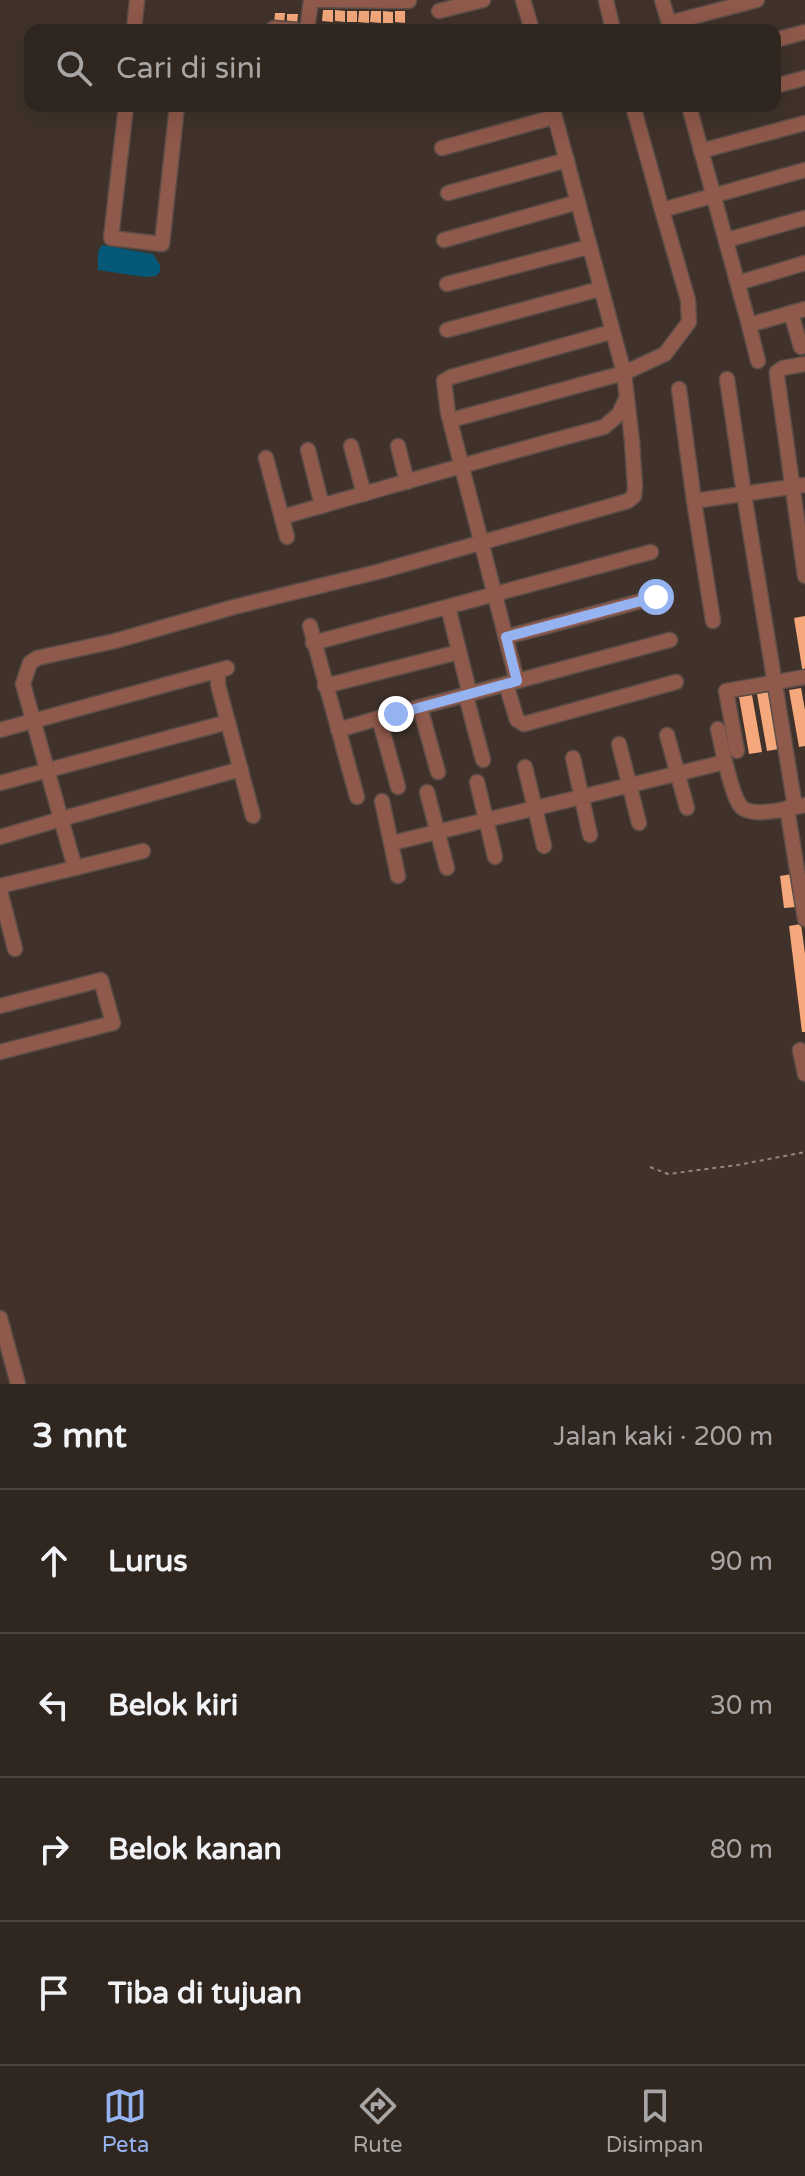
<!DOCTYPE html>
<html lang="id">
<head>
<meta charset="utf-8">
<style>
  :root { --surface:#302620; --page:#382e29; --text:#f1f3f6; --muted:#a8a5a5; --line:#4b433e; --accent:#95b2f1 }
  body { margin:0; font-family:"Varela Round",sans-serif; background:var(--page); color:var(--text) }
  .stop { position:absolute; width:24px; height:24px; margin:-18px; border:6px solid #95b2f1; border-radius:50%; background:#fff }
  .stop.end { background:#95b2f1; border-color:#fff; box-shadow:0 2px 8px #0008 }
  .list { margin:0; padding:0; list-style:none }
  h2 { display:flex; justify-content:space-between; align-items:center; height:104px; margin:0; padding:0 32px; font-size:34px }
  h2 small { font-size:26px; font-weight:400; color:var(--muted) }
  .list li { display:grid; grid-template-columns:52px 1fr auto; gap:24px; align-items:center; box-sizing:border-box; height:144px; padding:0 32px; border-top:2px solid var(--line) }
  .list b { display:block; font-size:30px; white-space:nowrap }
  .list em { font-size:26px; font-style:normal; color:var(--muted) }
  .icon { flex:none; width:44px; height:44px; fill:none; stroke:currentColor; stroke-width:2; stroke-linecap:round; stroke-linejoin:round }
  .map { position:relative; flex:none; width:805px; height:1384px; overflow:hidden }
  .search { position:absolute; background:var(--surface); box-shadow:0 8px 32px #0002; left:24px; right:24px; top:24px; height:88px; display:flex; align-items:center; gap:20px; box-sizing:border-box; padding:0 28px; border-radius:16px; color:var(--muted); font-size:30px }
  .sheet { height:680px; background:var(--surface) }
  nav { display:flex; justify-content:space-around; align-items:center; box-sizing:border-box; height:112px; border-top:2px solid var(--line); background:var(--surface); font-size:22px; color:var(--muted) }
  nav a { display:grid; justify-items:center; gap:4px }
  nav .on { color:var(--accent) }
  .map>svg:first-child { display:block }
  .water { fill:#065878 }
  .building { fill:#f4a87b }
  .lines { fill:none; stroke-linecap:round; stroke-linejoin:round }
  .minor-casing { stroke:#5b4e47; stroke-width:17 }
  .path { stroke:#91857f; stroke-width:2; stroke-dasharray:4 4; stroke-linecap:butt }
  .minor { stroke:#8f594b; stroke-width:14 }
  .route { stroke:#95b2f1; stroke-width:10 }
</style>
</head>
<body>
<div class="map">
<svg width="805" height="1384" viewBox="0 0 805 1384">
  <rect width="100%" height="100%" fill="#40322b"/>
  <path class="water" d="M 102,245 L 153,254 L 160,265 L 160,272 L 156,276 L 145,277 L 98,270 L 98,251 Z"/>
  <g class="building">
    <path d="M 323,10 L 333,10 L 333,22 L 322,21 Z"/>
    <path d="M 335,10 L 345,11 L 345,22 L 335,21 Z"/>
    <rect x="347" y="11" width="10" height="11"/>
    <path d="M 359,11 L 369,11 L 369,23 L 358,22 Z"/>
    <path d="M 371,11 L 381,11 L 381,23 L 370,22 Z"/>
    <path d="M 383,11 L 393,12 L 393,23 L 383,23 Z"/>
    <path d="M 395,11 L 405,11 L 405,23 L 395,22 Z"/>
    <path d="M 275,13 L 285,13 L 284,24 L 274,24 Z"/>
    <path d="M 287,14 L 298,14 L 297,25 L 287,25 Z"/>
    <path d="M 349,25 L 370,26 L 370,30 L 349,30 Z"/>
    <path d="M 372,25 L 393,26 L 393,30 L 372,30 Z"/>
    <path d="M 805,616 L 805,673 L 803,674 L 794,618 Z"/>
    <path d="M 801,688 L 805,710 L 805,746 L 799,747 L 789,690 Z"/>
    <path d="M 769,692 L 779,749 L 767,751 L 757,694 Z"/>
    <path d="M 752,695 L 762,752 L 749,754 L 739,697 Z"/>
    <path d="M 792,874 L 796,907 L 784,908 L 780,876 Z"/>
    <path d="M 801,924 L 805,954 L 805,1032 L 802,1032 L 789,926 Z"/>
  </g>
  <g class="lines">
    <g class="minor-casing">
      <g id="minor">
        <path d="M 314,0 L 409,1"/>
        <path d="M 523,0 L 532,30"/>
        <path d="M 606,0 L 613,30"/>
        <path d="M 662,0 L 671,30"/>
        <path d="M 439,11 L 483,0"/>
        <path d="M 669,23 L 757,0"/>
        <path d="M 274,28 L 296,30"/>
        <path d="M 134,30 L 137,0"/>
        <path d="M 307,30 L 311,0"/>
        <path d="M 775,40 L 805,32"/>
        <path d="M 775,86 L 805,78"/>
        <path d="M 126,106 L 111,238 L 162,244 L 177,106"/>
        <path d="M 633,106 L 662,210 L 805,170"/>
        <path d="M 689,106 L 749,325 L 805,309"/>
        <path d="M 442,148 L 554,117"/>
        <path d="M 701,151 L 805,123"/>
        <path d="M 448,193 L 567,160"/>
        <path d="M 444,240 L 578,202"/>
        <path d="M 727,240 L 805,218"/>
        <path d="M 738,283 L 805,263"/>
        <path d="M 447,284 L 588,247"/>
        <path d="M 791,313 L 801,347"/>
        <path d="M 749,325 L 758,361"/>
        <path d="M 447,330 L 600,289"/>
        <path d="M 611,332 L 451,377 L 444,381 L 448,413 L 517,681 L 670,640"/>
        <path d="M 805,364 L 783,368 L 777,372 L 777,376 L 805,576"/>
        <path d="M 727,379 L 744,494 L 795,807"/>
        <path d="M 679,389 L 694,501 L 713,621"/>
        <path d="M 451,420 L 624,373 L 665,354 L 689,322 L 688,300 L 662,210"/>
        <path d="M 351,446 L 364,494"/>
        <path d="M 398,446 L 407,482"/>
        <path d="M 308,450 L 322,506"/>
        <path d="M 266,458 L 287,537"/>
        <path d="M 694,501 L 805,485"/>
        <path d="M 282,517 C 389,487 496,455 604,427 L 619,414 L 625,401"/>
        <path d="M 448,607 L 470,695"/>
        <path d="M 310,626 L 357,797"/>
        <path d="M 506,637 L 656,597"/>
        <path d="M 313,643 L 651,552"/>
        <path d="M 218,671 L 218,685 L 253,816"/>
        <path d="M 506,684 L 517,720 L 524,724 L 676,682"/>
        <path d="M 325,686 L 459,652"/>
        <path d="M 466,696 L 483,760"/>
        <path d="M 420,707 L 438,772"/>
        <path d="M 718,729 L 725,762"/>
        <path d="M 0,730 L 227,668"/>
        <path d="M 338,730 L 379,718"/>
        <path d="M 667,735 L 687,808"/>
        <path d="M 619,744 L 639,823"/>
        <path d="M 737,751 L 726,691 L 805,677"/>
        <path d="M 573,758 L 590,835"/>
        <path d="M 525,767 L 544,846"/>
        <path d="M 477,782 L 495,857"/>
        <path d="M 0,783 L 228,722"/>
        <path d="M 398,787 L 379,718 L 517,681"/>
        <path d="M 427,792 L 447,868"/>
        <path d="M 382,801 L 398,876"/>
        <path d="M 787,808 L 805,919"/>
        <path d="M 0,837 L 61,819 L 23,684 L 30,663 L 37,658 L 115,641 L 234,607 L 381,571 L 628,501 L 634,496 L 635,487 L 632,441 L 624,373 L 552,106"/>
        <path d="M 392,843 L 725,762 C 729,775 732,792 739,804 C 748,820 790,808 805,805"/>
        <path d="M 75,868 L 143,851"/>
        <path d="M 0,886 L 75,868 L 61,819 L 241,769"/>
        <path d="M 0,891 L 15,949"/>
        <path d="M 0,1006 L 101,980 L 113,1023 L 0,1052"/>
        <path d="M 800,1050 L 805,1074"/>
        <path d="M 0,1318 L 18,1384"/>
      </g>
    </g>
    <path class="path" d="M 650,1167 L 668,1174 L 738,1165 L 805,1152"/>
    <use href="#minor" class="minor"/>
  </g>
  <g class="lines">
    <path class="route" d="M 396,714 L 517,681 L 506,637 L 656,597"/>
  </g>
</svg>
<div class="stop" style="left:656px;top:597px"></div>
<div class="stop end" style="left:396px;top:714px"></div>
<div class="search"><svg class="icon" aria-label="search" viewBox="0 0 24 24"><circle cx="10" cy="10" r="6"/><path d="M15 15l6 6"/></svg>Cari di sini</div>
</div>
<section class="sheet">
<h2>3 mnt<small>Jalan kaki · 200 m</small></h2>
<ul class="list">
<li><svg class="icon" aria-label="ahead" viewBox="0 0 24 24"><path d="M12 20V5M6 11l6-6 6 6"/></svg><div><b>Lurus</b></div><em>90 m</em></li>
<li><svg class="icon" aria-label="left" viewBox="0 0 24 24"><path d="M17 20v-9H6M10 6l-5 5 5 5"/></svg><div><b>Belok kiri</b></div><em>30 m</em></li>
<li><svg class="icon" aria-label="right" viewBox="0 0 24 24"><path d="M7 20v-9h11M14 6l5 5-5 5"/></svg><div><b>Belok kanan</b></div><em>80 m</em></li>
<li><svg class="icon" aria-label="arrive" viewBox="0 0 24 24"><path d="M6 21V4h12l-3 4 3 4H6"/></svg><div><b>Tiba di tujuan</b></div></li>
</ul>
</section>
<nav>
<a class="on"><svg class="icon" aria-label="map" viewBox="0 0 24 24"><path d="M3 6l6-2 6 2 6-2v14l-6 2-6-2-6 2zM9 4v14M15 6v14"/></svg>Peta</a>
<a><svg class="icon" aria-label="directions" viewBox="0 0 24 24"><path d="M12 3l9 9-9 9-9-9zM9 14v-3h6M13 9l2 2-2 2"/></svg>Rute</a>
<a><svg class="icon" aria-label="saved" viewBox="0 0 24 24"><path d="M7 4h10v16l-5-4-5 4z"/></svg>Disimpan</a>
</nav>
</body>
</html>
